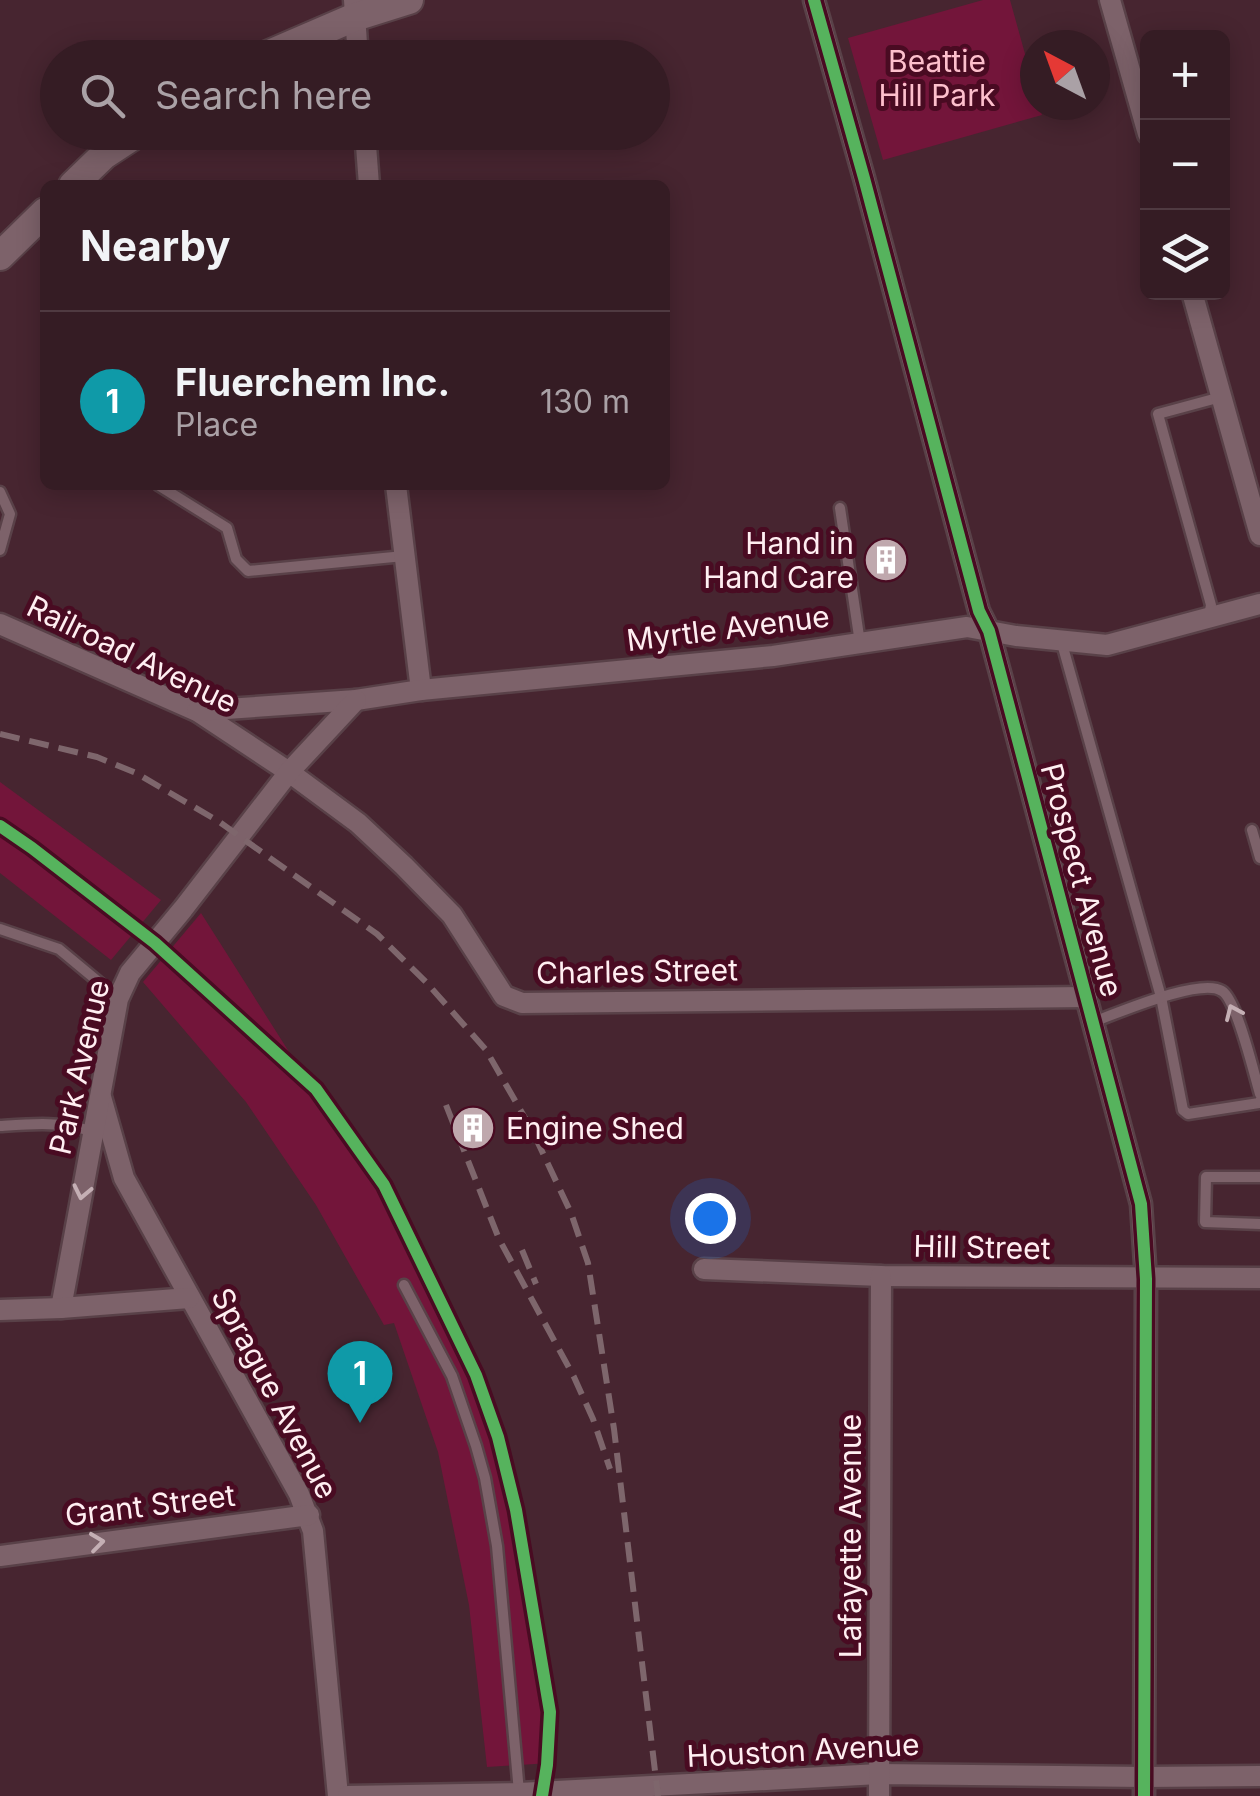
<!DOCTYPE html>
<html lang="en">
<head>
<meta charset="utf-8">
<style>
  :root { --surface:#351c24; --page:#3d252c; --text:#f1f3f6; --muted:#aaa1a6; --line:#4f3a41; --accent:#ea580c }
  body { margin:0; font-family:Inter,sans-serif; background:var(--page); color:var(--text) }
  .controls { position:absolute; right:30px; top:30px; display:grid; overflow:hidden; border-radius:15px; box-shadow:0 5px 25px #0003 }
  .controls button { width:90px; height:90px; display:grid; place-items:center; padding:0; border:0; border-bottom:2px solid var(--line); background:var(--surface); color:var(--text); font:50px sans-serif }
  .compass { position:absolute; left:1020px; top:30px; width:90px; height:90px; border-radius:50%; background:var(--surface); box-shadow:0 5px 25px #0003; rotate:319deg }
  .you { position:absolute; left:710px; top:1218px; width:35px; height:35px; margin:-25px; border:8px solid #fff; border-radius:50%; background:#1a73e8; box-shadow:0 0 0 15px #1a73e833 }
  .badge { display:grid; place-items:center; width:65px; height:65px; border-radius:50%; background:var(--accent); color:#fff; font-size:32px; font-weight:700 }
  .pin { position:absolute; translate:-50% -82px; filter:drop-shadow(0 2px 5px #0008) }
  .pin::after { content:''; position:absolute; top:52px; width:35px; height:30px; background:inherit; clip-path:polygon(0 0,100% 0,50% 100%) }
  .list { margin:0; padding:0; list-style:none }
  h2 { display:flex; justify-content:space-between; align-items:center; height:130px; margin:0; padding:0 40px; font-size:42px }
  h2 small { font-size:32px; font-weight:400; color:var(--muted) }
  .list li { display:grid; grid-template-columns:65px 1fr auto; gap:30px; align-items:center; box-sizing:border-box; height:180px; padding:0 40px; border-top:2px solid var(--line) }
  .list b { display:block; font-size:38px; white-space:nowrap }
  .list p { margin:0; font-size:32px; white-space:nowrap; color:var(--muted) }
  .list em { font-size:32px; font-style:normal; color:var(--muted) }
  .icon { flex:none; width:55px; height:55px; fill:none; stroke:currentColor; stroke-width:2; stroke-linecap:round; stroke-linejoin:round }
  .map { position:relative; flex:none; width:1260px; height:1796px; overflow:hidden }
  .search { position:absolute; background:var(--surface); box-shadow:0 5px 25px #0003; left:40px; top:40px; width:630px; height:110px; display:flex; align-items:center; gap:25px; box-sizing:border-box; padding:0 35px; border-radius:55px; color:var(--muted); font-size:38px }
  .panel { position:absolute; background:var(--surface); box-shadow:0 5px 25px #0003; left:40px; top:180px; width:630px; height:310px; border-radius:15px }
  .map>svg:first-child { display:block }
  .green { fill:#73153a }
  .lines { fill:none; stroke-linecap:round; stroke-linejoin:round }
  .service-casing { stroke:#594148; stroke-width:15 }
  .minor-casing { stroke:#594148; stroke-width:25 }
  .secondary-casing { stroke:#594148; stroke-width:32 }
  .service { stroke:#7d626a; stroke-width:10 }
  .minor { stroke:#7d626a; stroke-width:20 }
  .secondary { stroke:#7d626a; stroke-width:28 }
  .rail { stroke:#7e666c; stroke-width:6; stroke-dasharray:20 10; stroke-linecap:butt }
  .cycleway-casing { stroke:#490b22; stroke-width:19 }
  .cycleway { stroke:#56b35d; stroke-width:12 }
  .oneway { stroke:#c4afb4 }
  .labels { text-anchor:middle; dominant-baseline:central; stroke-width:10; stroke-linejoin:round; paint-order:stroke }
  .park-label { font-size:30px; fill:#fdbfcc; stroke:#490b22 }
  .poi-label { font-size:30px; fill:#ffeef1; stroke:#490b22; text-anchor:end }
  .street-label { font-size:30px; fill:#ffeef1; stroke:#490b22 }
</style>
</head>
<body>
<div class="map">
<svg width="1260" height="1796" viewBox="0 0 1260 1796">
  <rect width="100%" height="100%" fill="#472530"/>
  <g class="green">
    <path d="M 983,0 L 1010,0 L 1035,90 L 1035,105 L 1039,105 L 1042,115 L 883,160 L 848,38 Z"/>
    <path d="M 0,782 L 161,900 L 111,960 L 0,873 Z"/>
    <path d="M 201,913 L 457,1317 L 500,1444 L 531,1598 L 550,1763 L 487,1767 L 469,1605 L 438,1452 L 394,1323 L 384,1325 L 316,1205 L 246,1102 L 143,982 Z"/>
  </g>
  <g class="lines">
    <g class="service-casing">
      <g id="service">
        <path d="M 158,485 L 227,528 L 236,559 L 248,571 L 404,556"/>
        <path d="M 0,492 L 10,514 L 0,550"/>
        <path d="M 840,508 L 860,643"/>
        <path d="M 1209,616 L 1211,605 L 1158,414 L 1221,397"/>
        <path d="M 1061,640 L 1161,997 L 1183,1110 L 1188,1114 L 1259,1103 L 1260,1101"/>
        <path d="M 1252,830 L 1260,858"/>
        <path d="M 0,929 L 59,949 L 118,998"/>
        <path d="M 1093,1022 C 1118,1013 1201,977 1222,991 C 1237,1000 1254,1074 1260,1094"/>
        <path d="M 0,1126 C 30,1124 64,1121 93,1132"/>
        <path d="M 1260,1177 L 1206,1177 L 1205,1222 L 1260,1224"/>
        <path d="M 404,1285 L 452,1376 L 476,1446 L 485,1478 L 497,1546 L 519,1792"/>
      </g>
    </g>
    <g class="minor-casing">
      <g id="minor">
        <path d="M 354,0 L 358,58"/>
        <path d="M 814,0 L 864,178 L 979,611 L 989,631 L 1141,1204 L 1146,1279 L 1144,1796"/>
        <path d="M 1110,0 L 1148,134"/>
        <path d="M 365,132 L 369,185"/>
        <path d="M 1192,292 L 1260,535"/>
        <path d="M 396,485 L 421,690"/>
        <path d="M 0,624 L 197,711 L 289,772 L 358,823 L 404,866 L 452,915 L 504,996 L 522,1003 L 1087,997"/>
        <path d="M 197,711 L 356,700 L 421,690 L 773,656 L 967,627 L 1016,636 L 1107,645 L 1260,604"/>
        <path d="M 101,1097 L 124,1178 L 299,1494 L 313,1531 L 338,1796"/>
        <path d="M 704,1269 L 881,1276 L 1260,1278"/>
        <path d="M 61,1308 L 118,999 L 130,973 L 183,909 L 289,772 L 356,700"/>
        <path d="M 0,1310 L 61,1308 L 189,1298"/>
        <path d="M 0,1556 L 309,1515"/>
        <path d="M 348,1796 L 519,1793 L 879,1774 L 1144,1777 L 1260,1776"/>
        <path d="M 879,1796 L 881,1276"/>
      </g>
    </g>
    <g class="secondary-casing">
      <g id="secondary">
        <path d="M 260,58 L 355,17 L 409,0"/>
        <path d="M 73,185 L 104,155 L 139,132"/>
        <path d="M 0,256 L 45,212"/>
      </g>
    </g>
    <use href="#service" class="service"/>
    <use href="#minor" class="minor"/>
    <use href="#secondary" class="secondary"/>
    <g class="rail">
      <path d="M 0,734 L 97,757 L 136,773 L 218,821 L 377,934 L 426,982 L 486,1050 L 532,1130 L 571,1213 L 588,1263 L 614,1429 L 658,1796"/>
      <path d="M 446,1105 L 499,1239 L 574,1377 L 593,1419 L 610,1469"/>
      <path d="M 522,1250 L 536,1284"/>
    </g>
    <g class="cycleway-casing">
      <g id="cycleway">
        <path d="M 814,0 L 864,178 L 979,611 L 989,631 L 1141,1204 L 1146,1279 L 1144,1796"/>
        <path d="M 0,826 L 32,848 L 155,943 L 316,1089 L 384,1185 L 476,1375 L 498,1437 L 516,1510 L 550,1712 L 547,1765 L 542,1796"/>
      </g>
    </g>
    <use href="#cycleway" class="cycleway"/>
  </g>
  <defs><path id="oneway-chevron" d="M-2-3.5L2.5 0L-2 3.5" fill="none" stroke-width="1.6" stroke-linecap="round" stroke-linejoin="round" transform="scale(2.5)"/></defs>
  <g class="oneway">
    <use href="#oneway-chevron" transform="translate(1233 1012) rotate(-114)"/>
    <use href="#oneway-chevron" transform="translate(82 1192) rotate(102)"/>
    <use href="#oneway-chevron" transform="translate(97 1542) rotate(-7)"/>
  </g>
  <defs>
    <g id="building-disc" transform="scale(2.25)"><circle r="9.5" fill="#bfa8ad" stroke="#490b22"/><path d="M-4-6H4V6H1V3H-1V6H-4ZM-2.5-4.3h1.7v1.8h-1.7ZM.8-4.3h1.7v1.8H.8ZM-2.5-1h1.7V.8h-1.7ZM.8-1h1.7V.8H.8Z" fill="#fff"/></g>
  </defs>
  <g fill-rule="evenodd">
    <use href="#building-disc" x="886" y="560"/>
    <use href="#building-disc" x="473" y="1128"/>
  </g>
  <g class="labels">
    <g class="park-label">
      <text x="937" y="61">Beattie<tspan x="937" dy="34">Hill Park</tspan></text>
    </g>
    <g class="poi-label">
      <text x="854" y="543">Hand in<tspan x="854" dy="34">Hand Care</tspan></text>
      <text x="506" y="1128" text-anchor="start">Engine Shed</text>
    </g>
    <g class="street-label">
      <text transform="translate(728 628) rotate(-7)">Myrtle Avenue</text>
      <text transform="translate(132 654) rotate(26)">Railroad Avenue</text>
      <text transform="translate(1082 880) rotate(75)">Prospect Avenue</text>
      <text transform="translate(637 971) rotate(-1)">Charles Street</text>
      <text transform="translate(79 1067) rotate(-77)">Park Avenue</text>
      <text transform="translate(982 1247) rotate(1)">Hill Street</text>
      <text transform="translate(275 1393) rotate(62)">Sprague Avenue</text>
      <text transform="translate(150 1505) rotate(-7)">Grant Street</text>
      <text transform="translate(850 1536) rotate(-90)">Lafayette Avenue</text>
      <text transform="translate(803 1750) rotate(-3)">Houston Avenue</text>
    </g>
  </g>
</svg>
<div class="controls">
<button>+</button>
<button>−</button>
<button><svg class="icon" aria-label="layers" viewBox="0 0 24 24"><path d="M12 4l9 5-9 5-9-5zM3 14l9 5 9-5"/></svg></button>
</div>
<svg class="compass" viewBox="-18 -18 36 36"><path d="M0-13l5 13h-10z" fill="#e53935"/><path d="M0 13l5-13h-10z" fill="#aaa1a6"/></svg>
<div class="you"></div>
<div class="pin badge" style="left:360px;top:1423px;background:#0f9aa8">1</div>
<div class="search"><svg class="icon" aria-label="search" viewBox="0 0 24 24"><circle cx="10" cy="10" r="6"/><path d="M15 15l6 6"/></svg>Search here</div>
<section class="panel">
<h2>Nearby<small></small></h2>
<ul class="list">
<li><span class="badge" style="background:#0f9aa8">1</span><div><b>Fluerchem Inc.</b><p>Place</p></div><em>130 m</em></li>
</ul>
</section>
</div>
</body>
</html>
